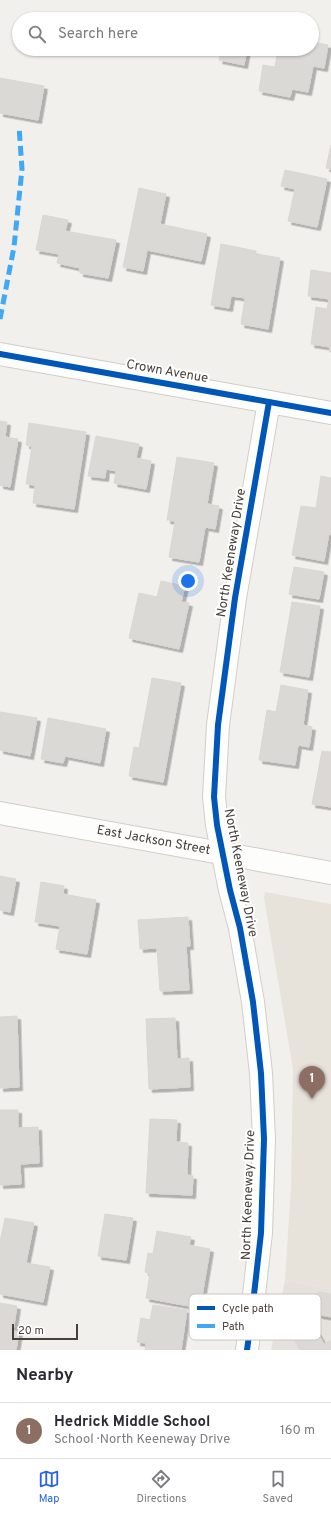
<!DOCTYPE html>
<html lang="en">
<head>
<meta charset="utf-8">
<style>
  :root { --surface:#fff; --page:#f2f2f3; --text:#2b2b33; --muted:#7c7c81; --line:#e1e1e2; --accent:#2563eb }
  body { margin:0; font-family:Overpass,sans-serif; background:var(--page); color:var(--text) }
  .scale { position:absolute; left:12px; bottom:10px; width:66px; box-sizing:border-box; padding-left:4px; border:2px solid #47413a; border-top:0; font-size:11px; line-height:14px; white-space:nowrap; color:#47413a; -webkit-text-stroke:3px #fff; paint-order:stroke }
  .you { position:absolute; left:188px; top:581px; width:14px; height:14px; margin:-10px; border:3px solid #fff; border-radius:50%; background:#1a73e8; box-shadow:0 0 0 6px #1a73e833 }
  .badge { display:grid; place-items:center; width:26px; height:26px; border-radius:50%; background:var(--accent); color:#fff; font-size:13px; font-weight:700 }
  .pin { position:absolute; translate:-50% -33px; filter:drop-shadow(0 1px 2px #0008) }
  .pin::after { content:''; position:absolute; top:21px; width:14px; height:12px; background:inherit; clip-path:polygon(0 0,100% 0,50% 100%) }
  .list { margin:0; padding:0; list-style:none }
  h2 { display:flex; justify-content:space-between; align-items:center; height:52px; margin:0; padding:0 16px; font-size:17px }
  h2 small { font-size:13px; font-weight:400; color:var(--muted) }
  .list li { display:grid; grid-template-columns:26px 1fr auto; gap:12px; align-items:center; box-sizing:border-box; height:56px; padding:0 16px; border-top:1px solid var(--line) }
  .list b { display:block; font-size:15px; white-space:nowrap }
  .list p { margin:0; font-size:13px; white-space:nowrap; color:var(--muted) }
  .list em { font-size:13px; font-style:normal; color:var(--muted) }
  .icon { flex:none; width:22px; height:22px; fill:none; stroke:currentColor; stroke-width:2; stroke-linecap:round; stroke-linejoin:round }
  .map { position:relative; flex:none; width:331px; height:1350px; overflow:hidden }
  .search { position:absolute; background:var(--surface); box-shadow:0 1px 3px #0004; left:12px; right:12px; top:12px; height:44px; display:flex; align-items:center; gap:10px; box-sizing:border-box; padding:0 14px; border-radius:22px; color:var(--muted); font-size:15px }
  .sheet { height:108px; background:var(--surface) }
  nav { display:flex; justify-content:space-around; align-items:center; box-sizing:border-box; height:56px; border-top:1px solid var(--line); background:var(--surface); font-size:11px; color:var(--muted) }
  nav a { display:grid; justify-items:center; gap:2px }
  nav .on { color:var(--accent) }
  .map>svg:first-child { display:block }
  .residential { fill:#e5e1dc }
  .education { fill:#e7e2da }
  .building { fill:#dbd9d6; stroke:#dad7d3; filter:url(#shadow) }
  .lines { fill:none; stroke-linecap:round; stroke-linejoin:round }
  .minor-casing { stroke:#d0cdca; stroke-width:24 }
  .minor { stroke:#fdfdfc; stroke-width:22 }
  .quiet { stroke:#3fa9f5; stroke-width:5; stroke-dasharray:10 5; stroke-linecap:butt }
  .cycleway-casing { stroke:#fff; stroke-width:8 }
  .cycleway { stroke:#0057b8; stroke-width:6 }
  .labels { text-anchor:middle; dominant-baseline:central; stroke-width:4; stroke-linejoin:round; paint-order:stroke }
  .street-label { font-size:13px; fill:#47413a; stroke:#fff }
  .key { fill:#fff; stroke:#c8c6c4; stroke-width:1 }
  .key-label { font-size:11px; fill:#47413a }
</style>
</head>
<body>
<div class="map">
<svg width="331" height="1350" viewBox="0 0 331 1350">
  <defs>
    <filter id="shadow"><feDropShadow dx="3.5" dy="3.5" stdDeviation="0" flood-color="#0004"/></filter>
  </defs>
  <rect width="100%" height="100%" fill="#f2f0ed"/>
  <path class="residential" d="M 285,1280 L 331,1289 L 331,1350 L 271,1350 Z"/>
  <path class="education" d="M 265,892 L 331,904 L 331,1289 L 285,1280 L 291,1187 L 293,1069 L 264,898 Z"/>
  <g class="building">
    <path d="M 312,42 L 328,45 L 324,68 L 313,66 L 308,92 L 292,89 L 290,97 L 259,91 L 263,65 L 275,67 L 278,49 L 312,49 Z"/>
    <path d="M 221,49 L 247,49 L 244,65 L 219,60 Z"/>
    <path d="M 0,78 L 44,86 L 38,120 L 0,113 Z"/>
    <path d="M 331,145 L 331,169 L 326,168 Z"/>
    <path d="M 285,170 L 327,179 L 317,227 L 288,221 L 295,189 L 281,186 Z"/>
    <path d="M 139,188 L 166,194 L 160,224 L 207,234 L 201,261 L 147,250 L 143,271 L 123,267 Z"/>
    <path d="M 43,215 L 68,220 L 65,231 L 116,240 L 108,278 L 80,273 L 80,268 L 57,263 L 59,254 L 36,250 Z"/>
    <path d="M 221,244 L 256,251 L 256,254 L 280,258 L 268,329 L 241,324 L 245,298 L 231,296 L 229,308 L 211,305 Z"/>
    <path d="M 311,270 L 331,273 L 331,352 L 329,352 L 330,347 L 311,344 L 316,307 L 327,309 L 329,299 L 308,296 Z"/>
    <path d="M 0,421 L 7,422 L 5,437 L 18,439 L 10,487 L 0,485 Z"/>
    <path d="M 29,423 L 86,432 L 74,509 L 33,503 L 35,485 L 26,484 L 32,446 L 26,445 Z"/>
    <path d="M 96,436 L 139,444 L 136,458 L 151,461 L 146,489 L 114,483 L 116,471 L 106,469 L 105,478 L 88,476 Z"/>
    <path d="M 177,457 L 214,463 L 207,504 L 219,506 L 215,529 L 205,527 L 199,562 L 169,557 L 175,521 L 167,520 Z"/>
    <path d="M 321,476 L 331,478 L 331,534 L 329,533 L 324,561 L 292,555 L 301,506 L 316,508 Z"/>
    <path d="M 294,567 L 324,572 L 319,599 L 289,594 Z"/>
    <path d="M 161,581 L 185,586 L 181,602 L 189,603 L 179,649 L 129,638 L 139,593 L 157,597 Z"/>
    <path d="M 292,602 L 320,606 L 309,677 L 280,672 Z"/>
    <path d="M 152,678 L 181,683 L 163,782 L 129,776 L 134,747 L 139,748 Z"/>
    <path d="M 281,685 L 308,690 L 303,725 L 312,727 L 309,747 L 298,745 L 295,765 L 259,760 L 267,710 L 276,712 Z"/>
    <path d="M 0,712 L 37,718 L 30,756 L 0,750 Z"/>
    <path d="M 48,718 L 106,729 L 100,763 L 65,756 L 63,763 L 41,759 Z"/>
    <path d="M 322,751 L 331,752 L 331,807 L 312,804 Z"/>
    <path d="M 0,876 L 16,879 L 10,912 L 0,910 Z"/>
    <path d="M 41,882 L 64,886 L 63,894 L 96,900 L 87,954 L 56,949 L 60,926 L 35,922 Z"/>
    <path d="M 188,917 L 190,946 L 186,946 L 189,990 L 160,991 L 157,948 L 140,949 L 138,920 Z"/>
    <path d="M 17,1016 L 19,1087 L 0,1088 L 0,1017 Z"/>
    <path d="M 175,1018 L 177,1059 L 189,1058 L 190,1087 L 149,1089 L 146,1019 Z"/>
    <path d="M 0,1110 L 18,1110 L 18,1128 L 38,1127 L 39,1163 L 20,1164 L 21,1184 L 0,1185 Z"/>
    <path d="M 150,1119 L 177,1120 L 176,1142 L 188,1143 L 187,1175 L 193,1176 L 192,1195 L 146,1193 Z"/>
    <path d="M 105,1214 L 133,1218 L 126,1260 L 98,1256 Z"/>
    <path d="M 5,1218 L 34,1223 L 26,1263 L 50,1267 L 43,1302 L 0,1294 L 0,1242 Z"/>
    <path d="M 157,1231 L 191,1237 L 189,1245 L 210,1249 L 200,1308 L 146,1298 L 150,1274 L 145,1272 L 148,1253 L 153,1254 Z"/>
    <path d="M 318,1292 L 331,1294 L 331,1317 L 315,1314 Z"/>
    <path d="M 0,1303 L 17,1306 L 13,1331 L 19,1332 L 16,1350 L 0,1350 Z"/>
    <path d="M 153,1305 L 187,1310 L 181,1350 L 145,1350 L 146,1343 L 137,1342 L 141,1318 L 150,1320 Z"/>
    <path d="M 312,1322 L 324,1344 L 330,1341 L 331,1350 L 300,1350 L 291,1333 Z"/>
  </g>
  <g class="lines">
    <g class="minor-casing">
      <g id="minor">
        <path d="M 0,354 L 331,413"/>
        <path id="s1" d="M 0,813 L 331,873"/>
        <path d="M 247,1350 L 251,1321 L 261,1233 L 264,1139 L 261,1073 L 253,1002 L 240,928 L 230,890 L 217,825 L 214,797 L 218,725 L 235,598 L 269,402"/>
      </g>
    </g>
    <use href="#minor" class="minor"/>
    <path class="quiet" d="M 0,319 L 14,247 L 22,169 L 19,126"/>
    <g class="cycleway-casing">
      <g id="cycleway">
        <path d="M 0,354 L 331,413"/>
        <path d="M 247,1350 L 251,1321 L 261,1233 L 264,1139 L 261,1073 L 253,1002 L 240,928 L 230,890 L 217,825 L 214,797 L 218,725 L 235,598 L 269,402"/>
      </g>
    </g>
    <use href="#cycleway" class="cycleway"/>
  </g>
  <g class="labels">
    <g class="street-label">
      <text transform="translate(167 372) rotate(10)">Crown Avenue</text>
      <text transform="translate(232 553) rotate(-81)">North Keeneway Drive</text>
      <text stroke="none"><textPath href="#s1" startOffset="156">East Jackson Street</textPath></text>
      <text transform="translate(240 873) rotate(79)">North Keeneway Drive</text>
      <text transform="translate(249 1195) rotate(-88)">North Keeneway Drive</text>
    </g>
  </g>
  <rect x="189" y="1294" width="132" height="46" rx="6" class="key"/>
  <rect x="197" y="1306" width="18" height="4" fill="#0057b8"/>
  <rect x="197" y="1324" width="18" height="4" fill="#3fa9f5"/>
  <g class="key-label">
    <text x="222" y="1312">Cycle path</text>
    <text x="222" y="1330">Path</text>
  </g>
</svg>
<div class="scale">20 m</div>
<div class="you"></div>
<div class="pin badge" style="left:312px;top:1099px;background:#8d6e63">1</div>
<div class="search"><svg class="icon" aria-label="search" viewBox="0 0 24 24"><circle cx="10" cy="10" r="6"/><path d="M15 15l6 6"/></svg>Search here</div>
</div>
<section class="sheet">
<h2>Nearby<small></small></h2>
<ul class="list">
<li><span class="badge" style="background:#8d6e63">1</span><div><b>Hedrick Middle School</b><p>School · North Keeneway Drive</p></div><em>160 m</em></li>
</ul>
</section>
<nav>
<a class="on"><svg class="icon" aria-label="map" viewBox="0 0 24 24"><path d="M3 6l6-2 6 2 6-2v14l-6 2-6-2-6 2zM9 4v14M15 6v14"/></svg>Map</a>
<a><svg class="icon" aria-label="directions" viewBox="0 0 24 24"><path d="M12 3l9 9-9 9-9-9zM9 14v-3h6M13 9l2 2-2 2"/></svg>Directions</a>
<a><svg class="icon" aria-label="saved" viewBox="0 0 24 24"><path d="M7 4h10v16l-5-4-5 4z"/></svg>Saved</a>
</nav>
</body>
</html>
